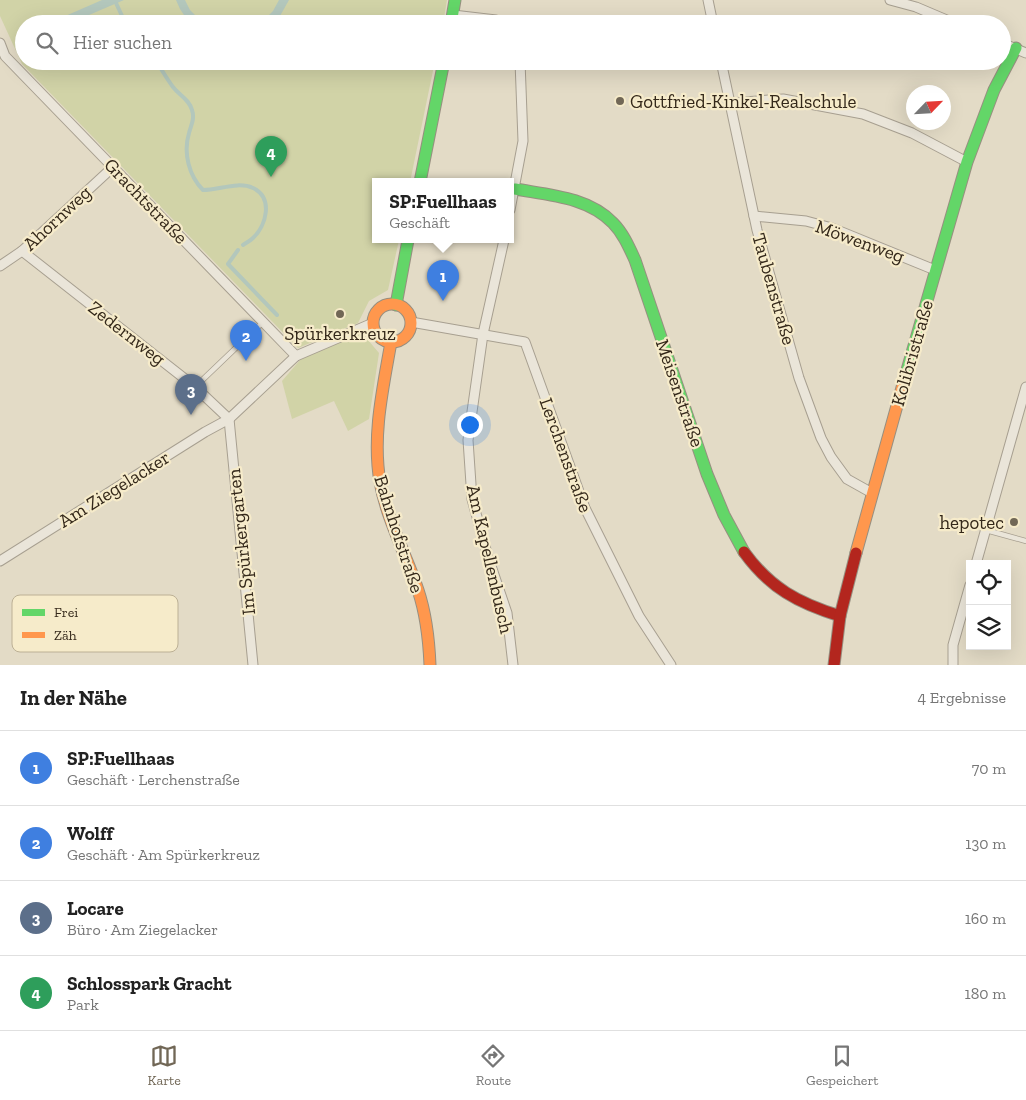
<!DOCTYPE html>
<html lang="de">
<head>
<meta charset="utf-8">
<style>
  :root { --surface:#fff; --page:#f6f6f6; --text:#222; --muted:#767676; --line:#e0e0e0; --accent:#716756 }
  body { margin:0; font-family:"Zilla Slab",serif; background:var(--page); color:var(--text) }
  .controls { position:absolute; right:15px; bottom:15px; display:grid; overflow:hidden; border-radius:0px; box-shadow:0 5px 20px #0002 }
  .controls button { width:45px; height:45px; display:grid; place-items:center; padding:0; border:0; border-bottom:1px solid var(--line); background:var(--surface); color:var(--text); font:25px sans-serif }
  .compass { position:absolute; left:906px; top:85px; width:45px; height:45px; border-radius:50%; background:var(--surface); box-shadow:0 5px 20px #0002; rotate:65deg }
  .you { position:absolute; left:469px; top:424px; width:18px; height:18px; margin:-12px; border:4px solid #fff; border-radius:50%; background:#1a73e8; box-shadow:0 0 0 8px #1a73e833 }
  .badge { display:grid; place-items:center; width:32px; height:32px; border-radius:50%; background:var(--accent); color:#fff; font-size:16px; font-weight:700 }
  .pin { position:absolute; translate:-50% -41px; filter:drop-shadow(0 1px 2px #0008) }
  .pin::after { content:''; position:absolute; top:26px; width:18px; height:15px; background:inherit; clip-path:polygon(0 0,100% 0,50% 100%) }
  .popup { position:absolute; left:372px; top:178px; width:142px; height:65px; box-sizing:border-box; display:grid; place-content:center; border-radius:0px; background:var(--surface); filter:drop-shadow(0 1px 4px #0005); font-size:16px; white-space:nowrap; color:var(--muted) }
  .popup b { font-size:19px; color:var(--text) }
  .popup::after { content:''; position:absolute; left:50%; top:100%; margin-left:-10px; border:10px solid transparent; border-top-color:var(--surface) }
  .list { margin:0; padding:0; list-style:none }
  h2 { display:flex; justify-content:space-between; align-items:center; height:65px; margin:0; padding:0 20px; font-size:21px }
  h2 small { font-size:16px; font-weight:400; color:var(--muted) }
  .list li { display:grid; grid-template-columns:32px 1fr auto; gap:15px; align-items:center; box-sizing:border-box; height:75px; padding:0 20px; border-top:1px solid var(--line) }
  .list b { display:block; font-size:19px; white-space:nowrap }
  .list p { margin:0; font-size:16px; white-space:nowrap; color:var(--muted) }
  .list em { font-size:16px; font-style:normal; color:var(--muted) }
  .icon { flex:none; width:28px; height:28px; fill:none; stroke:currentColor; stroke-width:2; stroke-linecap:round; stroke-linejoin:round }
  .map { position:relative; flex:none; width:1026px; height:665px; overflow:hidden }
  .search { position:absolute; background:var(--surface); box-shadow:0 5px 20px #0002; left:15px; right:15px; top:15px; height:55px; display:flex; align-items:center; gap:12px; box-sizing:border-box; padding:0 18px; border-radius:28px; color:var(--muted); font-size:19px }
  .sheet { height:365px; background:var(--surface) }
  nav { display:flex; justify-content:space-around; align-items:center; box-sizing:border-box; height:70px; border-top:1px solid var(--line); background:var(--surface); font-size:14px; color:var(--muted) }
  nav a { display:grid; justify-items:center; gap:2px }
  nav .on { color:var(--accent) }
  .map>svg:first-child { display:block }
  .green { fill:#d1d3a7 }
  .water { fill:#b3c7bc }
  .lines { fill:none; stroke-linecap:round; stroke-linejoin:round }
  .stream { stroke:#b3c7bc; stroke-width:4 }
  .lane-casing { stroke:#a79f90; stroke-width:6 }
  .street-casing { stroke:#a79f90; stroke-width:11 }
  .fast-casing { stroke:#978f80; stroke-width:13 }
  .slow-casing { stroke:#978f80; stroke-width:13 }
  .jam-casing { stroke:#978f80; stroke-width:13 }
  .lane { stroke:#eae5d9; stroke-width:4.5 }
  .street { stroke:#eae5d9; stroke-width:9 }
  .fast { stroke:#63d668; stroke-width:11 }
  .slow { stroke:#ff974d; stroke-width:11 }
  .jam { stroke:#b3261e; stroke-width:11 }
  .poi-dot { fill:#716756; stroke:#f6ebca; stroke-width:2 }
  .labels { text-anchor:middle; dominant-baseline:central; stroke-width:4.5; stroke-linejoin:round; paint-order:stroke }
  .poi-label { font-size:19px; fill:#34281a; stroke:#f6ebca; text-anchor:start }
  .street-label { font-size:19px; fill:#34281a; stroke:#f6ebca }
  .key { fill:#f6ebca; stroke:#bcb095; stroke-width:1 }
  .key-label { font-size:14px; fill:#34281a }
</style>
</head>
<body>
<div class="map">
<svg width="1026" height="665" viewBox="0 0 1026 665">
  <rect width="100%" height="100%" fill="#e3dbc6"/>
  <g class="green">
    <path d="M 0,0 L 447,0 L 443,24 L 24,24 L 24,61 L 435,61 L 410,182 L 376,182 L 376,240 L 399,240 L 388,290 L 369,301 L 358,323 L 298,348 L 22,64 L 0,16 Z"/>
    <path d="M 362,333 L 379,353 L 369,419 L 348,431 L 334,401 L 292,419 L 282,381 L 301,359 Z"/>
  </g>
  <g class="water">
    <path d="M 102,0 L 124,0 L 68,24 L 47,24 Z"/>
    <path d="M 176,0 L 185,0 L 190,10 L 204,24 L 190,24 L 180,9 Z"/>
    <path d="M 279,0 L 289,0 L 280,16 L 272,24 L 260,24 L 273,11 Z"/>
  </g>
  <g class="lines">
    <g class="stream">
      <path d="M 116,3 L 123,18 L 128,24"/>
      <path d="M 156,61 C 162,70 167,79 173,87 C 180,96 189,99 192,110 C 195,119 191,125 189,133 C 183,153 189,176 203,190 C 219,190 238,181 253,188 C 274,198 266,226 253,238 C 250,241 246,243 243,245"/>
      <path d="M 238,250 L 228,264 L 277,315"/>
    </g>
    <g class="lane-casing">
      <g id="lane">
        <path d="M 195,387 L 263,322"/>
        <path d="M 986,530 L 1026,541"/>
      </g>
    </g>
    <g class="street-casing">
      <g id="street">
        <path d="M 708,0 L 713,24"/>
        <path d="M 890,0 L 916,7 L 956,24"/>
        <path d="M 453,15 L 496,20 L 501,24"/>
        <path d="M 0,43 L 5,56 L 296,356"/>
        <path d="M 1002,43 L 1026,53"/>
        <path d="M 721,61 L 757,230 L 799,378 L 821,438 L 831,457 L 847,479 L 872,493"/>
        <path d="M 730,103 L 783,99 L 863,114 L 912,133 L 967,162"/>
        <path d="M 510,210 L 523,141 L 520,61"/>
        <path d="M 754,216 L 806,221 L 832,228 L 935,270"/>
        <path d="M 504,240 L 483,334 L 468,440 L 472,499 L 488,557 L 507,613 L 513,665"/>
        <path d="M 22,251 L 194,386 L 229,419"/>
        <path d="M 0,266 L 22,251 L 113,167"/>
        <path d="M 411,322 L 525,342 L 585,508 L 639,616 L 671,665"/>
        <path d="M 229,419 L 253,665"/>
        <path d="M 0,561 L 205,432 L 229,419 L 296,356 L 373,323"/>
        <path d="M 976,564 L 1026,387"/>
        <path d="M 953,665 L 953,645 L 970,585"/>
      </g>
    </g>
    <g class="fast-casing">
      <g id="fast">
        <path d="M 451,24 L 455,0"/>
        <path d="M 420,182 L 444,61"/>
        <path d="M 515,189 C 549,195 588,197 613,223 C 623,233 629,247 635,260 L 707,474 L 724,515 L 744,552"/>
        <path d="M 396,305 L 408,240"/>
        <path d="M 903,384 L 967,162 L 994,90 L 1016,48"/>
      </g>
    </g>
    <g class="slow-casing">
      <g id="slow">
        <circle cx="392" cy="323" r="19"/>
        <path d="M 391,342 C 383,388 372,435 380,482 C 387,520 406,554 418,590 C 426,614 429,640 430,665"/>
        <path d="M 856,553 L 903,384"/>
      </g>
    </g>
    <g class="jam-casing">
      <g id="jam">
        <path d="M 744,552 C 770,588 798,603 840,616"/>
        <path d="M 834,665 L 840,616 L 856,553"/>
      </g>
    </g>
    <use href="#lane" class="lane"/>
    <use href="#street" class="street"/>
    <use href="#fast" class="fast"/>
    <use href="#slow" class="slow"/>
    <use href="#jam" class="jam"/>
  </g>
  <g class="poi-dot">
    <circle cx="620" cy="101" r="5"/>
    <circle cx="340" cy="314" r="5"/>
    <circle cx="1014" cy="522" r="5"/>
  </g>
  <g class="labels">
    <g class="poi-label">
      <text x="630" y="101">Gottfried-Kinkel-Realschule</text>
      <text x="340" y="333" text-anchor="middle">Spürkerkreuz</text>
      <text x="1004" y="522" text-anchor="end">hepotec</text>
    </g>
    <g class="street-label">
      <text transform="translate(146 201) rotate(46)">Grachtstraße</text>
      <text transform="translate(57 218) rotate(-43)">Ahornweg</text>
      <text transform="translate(860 241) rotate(20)">Möwenweg</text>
      <text transform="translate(774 289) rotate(74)">Taubenstraße</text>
      <text transform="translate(127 333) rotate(38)">Zedernweg</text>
      <text transform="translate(912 353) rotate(-74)">Kolibristraße</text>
      <text transform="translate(680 393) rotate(71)">Meisenstraße</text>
      <text transform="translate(566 455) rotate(70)">Lerchenstraße</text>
      <text transform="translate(114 489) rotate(-32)">Am Ziegelacker</text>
      <text transform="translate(399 534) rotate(72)">Bahnhofstraße</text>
      <text transform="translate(241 542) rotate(-96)">Im Spürkergarten</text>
      <text transform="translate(490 559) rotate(77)">Am Kapellenbusch</text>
    </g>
  </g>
  <rect x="12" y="595" width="166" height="57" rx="8" class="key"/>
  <rect x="22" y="609" width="23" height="7" fill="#63d668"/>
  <rect x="22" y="632" width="23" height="6" fill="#ff974d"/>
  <g class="key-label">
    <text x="54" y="617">Frei</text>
    <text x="54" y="640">Zäh</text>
  </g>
</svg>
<div class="controls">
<button><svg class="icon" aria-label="locate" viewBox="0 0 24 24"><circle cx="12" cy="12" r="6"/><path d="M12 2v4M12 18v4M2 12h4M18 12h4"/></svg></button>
<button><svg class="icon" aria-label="layers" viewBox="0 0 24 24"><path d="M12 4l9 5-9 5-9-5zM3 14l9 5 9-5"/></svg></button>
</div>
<svg class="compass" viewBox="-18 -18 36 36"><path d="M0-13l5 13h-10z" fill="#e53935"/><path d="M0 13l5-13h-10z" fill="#767676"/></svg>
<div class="you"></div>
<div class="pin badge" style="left:443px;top:301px;background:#3f7fe0">1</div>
<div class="popup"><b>SP:Fuellhaas</b>Geschäft</div>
<div class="pin badge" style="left:246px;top:361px;background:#3f7fe0">2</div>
<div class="pin badge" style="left:191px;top:415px;background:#5c6f8a">3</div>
<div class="pin badge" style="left:271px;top:177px;background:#2e9e5b">4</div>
<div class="search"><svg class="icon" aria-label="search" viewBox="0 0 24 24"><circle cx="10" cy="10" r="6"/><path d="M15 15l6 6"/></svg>Hier suchen</div>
</div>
<section class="sheet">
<h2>In der Nähe<small>4 Ergebnisse</small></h2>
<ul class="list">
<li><span class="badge" style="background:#3f7fe0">1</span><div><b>SP:Fuellhaas</b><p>Geschäft · Lerchenstraße</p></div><em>70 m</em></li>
<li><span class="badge" style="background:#3f7fe0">2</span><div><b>Wolff</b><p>Geschäft · Am Spürkerkreuz</p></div><em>130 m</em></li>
<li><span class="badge" style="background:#5c6f8a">3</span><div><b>Locare</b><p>Büro · Am Ziegelacker</p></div><em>160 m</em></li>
<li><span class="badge" style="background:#2e9e5b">4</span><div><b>Schlosspark Gracht</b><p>Park</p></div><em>180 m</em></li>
</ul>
</section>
<nav>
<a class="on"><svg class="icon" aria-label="map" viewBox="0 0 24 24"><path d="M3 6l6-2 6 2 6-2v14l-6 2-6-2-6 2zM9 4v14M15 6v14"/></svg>Karte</a>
<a><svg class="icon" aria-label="directions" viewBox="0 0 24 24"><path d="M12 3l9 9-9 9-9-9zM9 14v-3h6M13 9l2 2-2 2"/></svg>Route</a>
<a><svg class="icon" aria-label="saved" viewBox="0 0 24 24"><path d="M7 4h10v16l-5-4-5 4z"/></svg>Gespeichert</a>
</nav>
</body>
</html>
